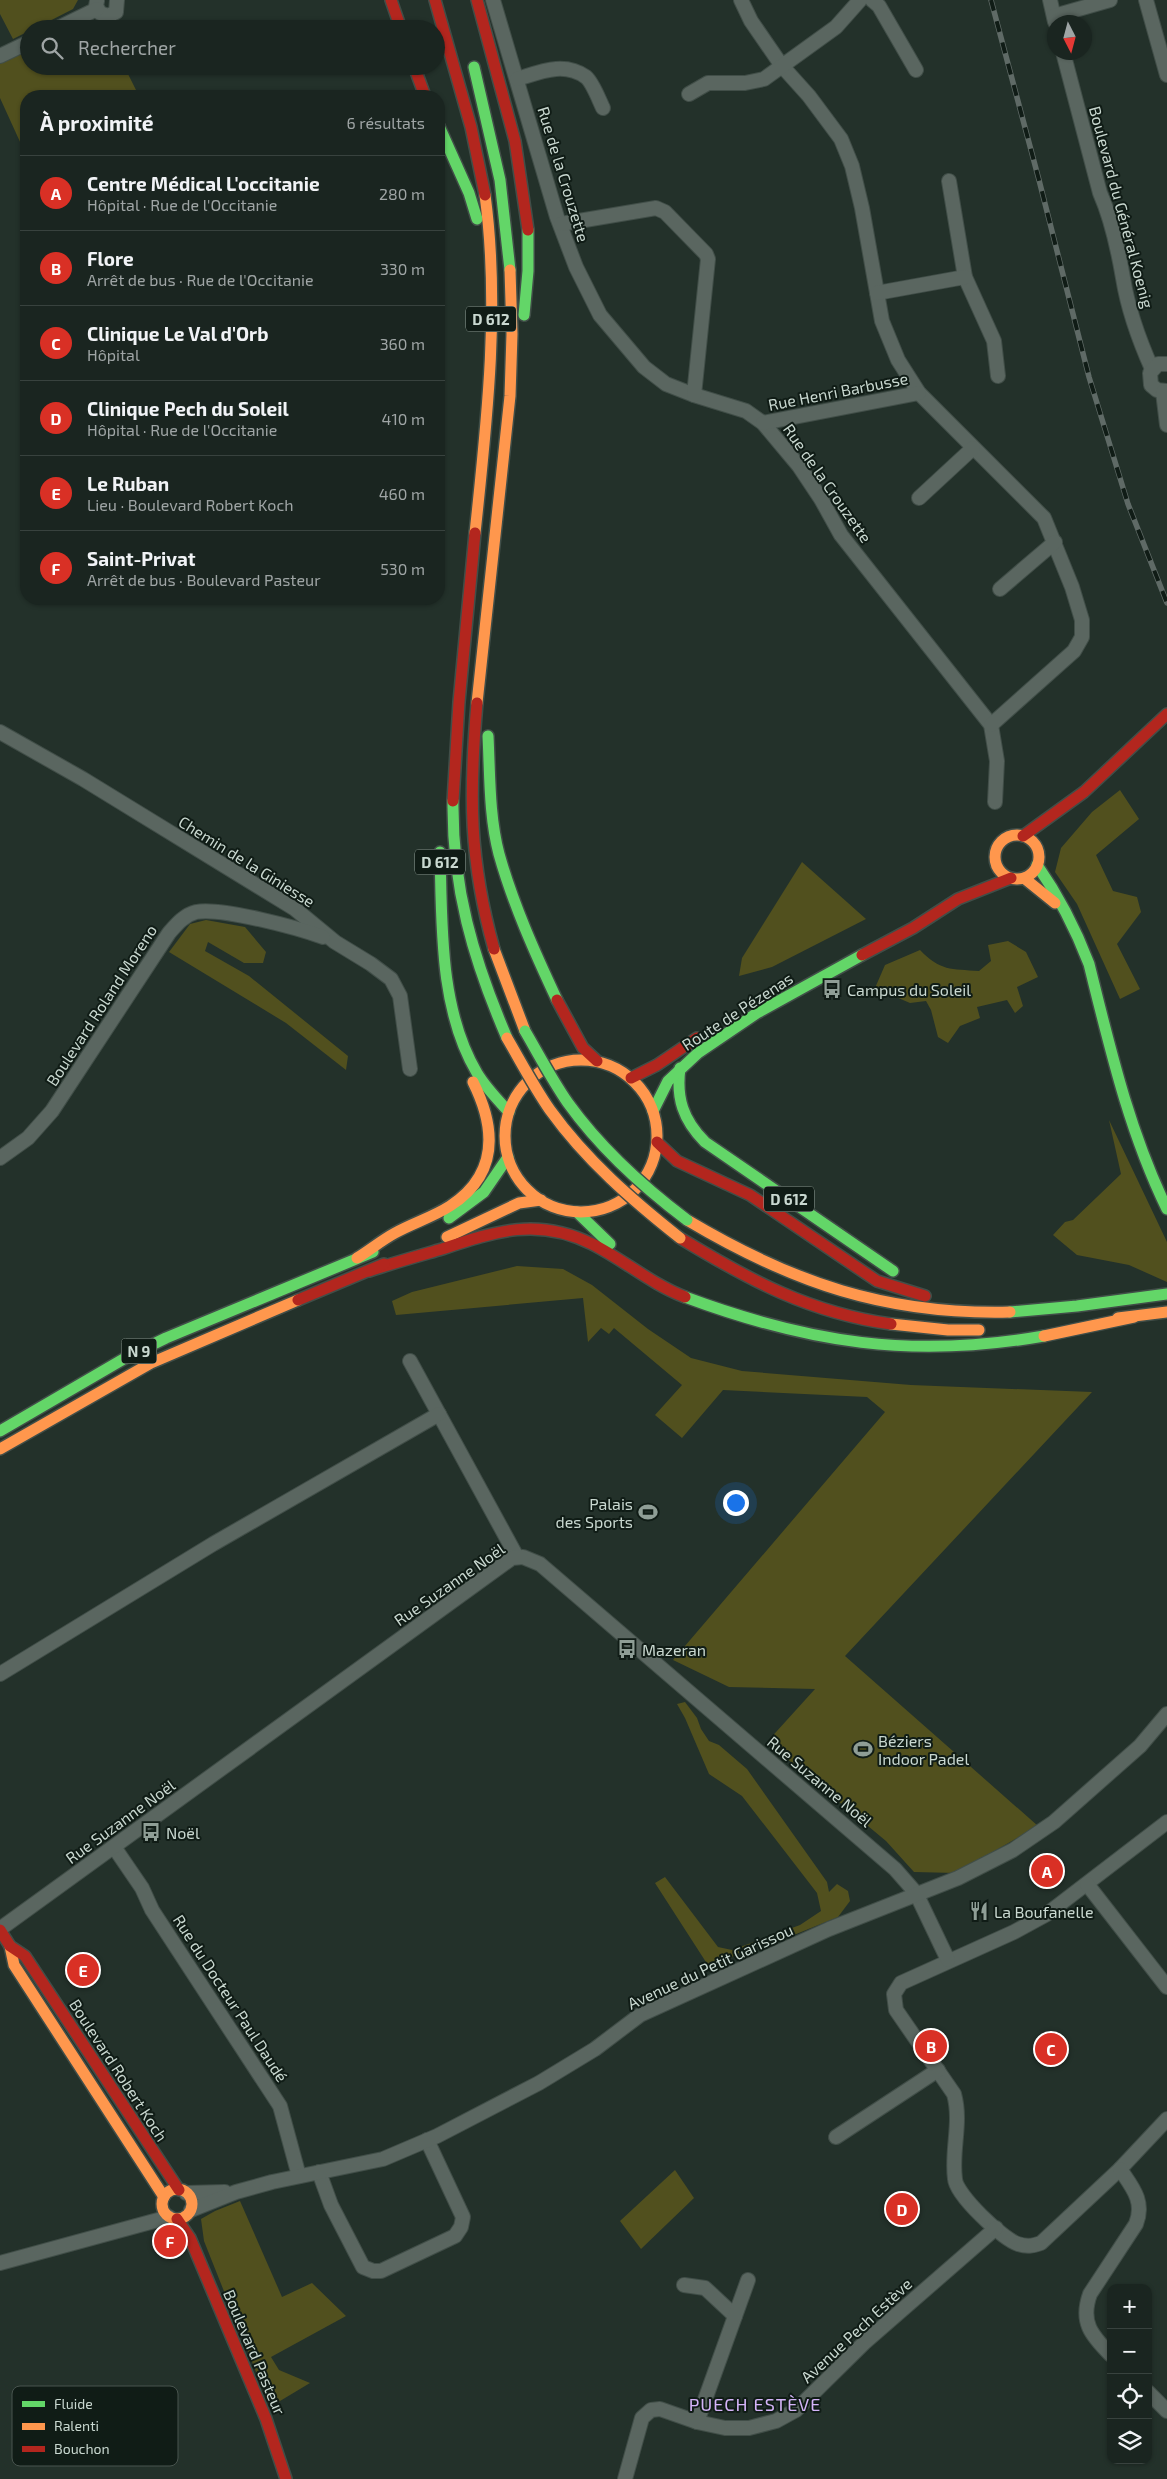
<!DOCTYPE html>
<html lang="fr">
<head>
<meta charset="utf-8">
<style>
  :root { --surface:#1a2520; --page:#27312d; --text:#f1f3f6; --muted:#9fa5a5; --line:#38423e; --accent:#d93025 }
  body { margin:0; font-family:"Exo 2",sans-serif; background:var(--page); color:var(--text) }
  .controls { position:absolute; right:15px; bottom:15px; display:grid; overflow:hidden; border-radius:10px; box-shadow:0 1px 4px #0004 }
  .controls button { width:45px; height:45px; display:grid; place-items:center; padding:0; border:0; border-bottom:1px solid var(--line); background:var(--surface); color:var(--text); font:25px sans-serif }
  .compass { position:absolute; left:1047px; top:15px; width:45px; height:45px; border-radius:50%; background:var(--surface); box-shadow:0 1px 4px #0004; rotate:174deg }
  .you { position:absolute; left:735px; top:1502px; width:18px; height:18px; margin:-12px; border:4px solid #fff; border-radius:50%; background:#1a73e8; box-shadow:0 0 0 8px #1a73e833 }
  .badge { display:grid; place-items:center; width:32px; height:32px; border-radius:50%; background:var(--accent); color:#fff; font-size:16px; font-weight:700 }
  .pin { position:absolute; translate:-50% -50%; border:2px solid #fff; box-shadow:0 1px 5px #0006 }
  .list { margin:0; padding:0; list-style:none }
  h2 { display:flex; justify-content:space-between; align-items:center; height:65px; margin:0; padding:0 20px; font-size:21px }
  h2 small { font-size:16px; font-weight:400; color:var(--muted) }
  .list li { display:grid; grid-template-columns:32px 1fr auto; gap:15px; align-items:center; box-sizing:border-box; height:75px; padding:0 20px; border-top:1px solid var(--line) }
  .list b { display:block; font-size:19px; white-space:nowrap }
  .list p { margin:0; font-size:16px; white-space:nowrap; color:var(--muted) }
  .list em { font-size:16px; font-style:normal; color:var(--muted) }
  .icon { flex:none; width:28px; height:28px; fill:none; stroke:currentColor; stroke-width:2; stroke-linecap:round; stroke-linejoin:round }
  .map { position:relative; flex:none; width:1167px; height:2479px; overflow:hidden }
  .search { position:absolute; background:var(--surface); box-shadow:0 1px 4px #0004; left:20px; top:20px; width:425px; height:55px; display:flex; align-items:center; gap:12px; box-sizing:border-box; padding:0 18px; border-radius:28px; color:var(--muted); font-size:19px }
  .panel { position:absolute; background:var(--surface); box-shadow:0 1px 4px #0004; left:20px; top:90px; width:425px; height:515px; border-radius:20px }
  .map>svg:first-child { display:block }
  .green { fill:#51501e }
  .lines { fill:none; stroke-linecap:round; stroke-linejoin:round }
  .street-casing { stroke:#414e48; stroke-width:16 }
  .fast-casing { stroke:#414e48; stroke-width:14 }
  .slow-casing { stroke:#414e48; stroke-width:14 }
  .jam-casing { stroke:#414e48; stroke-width:14 }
  .street { stroke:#5a6660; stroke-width:14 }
  .fast { stroke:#63d668; stroke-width:11 }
  .slow { stroke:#ff974d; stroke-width:11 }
  .jam { stroke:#b3261e; stroke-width:11 }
  .rail-casing { stroke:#5f6a66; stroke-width:5.5 }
  .rail { stroke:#101c16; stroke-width:4; stroke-dasharray:11; stroke-linecap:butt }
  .fast-bridge-casing { stroke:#414e48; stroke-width:14; stroke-linecap:butt }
  .slow-bridge-casing { stroke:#414e48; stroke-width:14; stroke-linecap:butt }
  .fast-bridge { stroke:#63d668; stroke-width:11 }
  .slow-bridge { stroke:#ff974d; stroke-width:11 }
  .labels { text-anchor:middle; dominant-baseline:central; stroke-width:4; stroke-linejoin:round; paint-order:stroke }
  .shield { fill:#101c16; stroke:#92a098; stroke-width:1 }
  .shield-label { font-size:15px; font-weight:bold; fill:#c9d8d0 }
  .street-label { font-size:16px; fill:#c9d8d0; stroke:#101c16 }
  .poi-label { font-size:16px; fill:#c9d8d0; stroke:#101c16; text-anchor:start }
  .neighbourhood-label { font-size:18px; letter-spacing:1px; fill:#d4b4f8; stroke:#101c16 }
  .key { fill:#101c16; stroke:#48544e; stroke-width:1 }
  .key-label { font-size:14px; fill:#c9d8d0 }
</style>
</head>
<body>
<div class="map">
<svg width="1167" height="2479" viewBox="0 0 1167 2479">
  <rect width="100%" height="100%" fill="#23312a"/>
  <g class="green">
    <path d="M 0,0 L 78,0 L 73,9 L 34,29 L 29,29 L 29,31 L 13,39 L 0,14 Z"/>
    <path d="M 29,50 L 29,66 L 124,66 L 139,96 L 26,96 L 26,155 L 0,98 L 0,63 Z"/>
    <path d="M 1120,790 L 1139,819 L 1096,855 L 1113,891 L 1137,897 L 1141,912 L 1117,944 L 1140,989 L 1120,999 L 1077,904 L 1055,872 L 1061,848 L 1092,812 Z"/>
    <path d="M 802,862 L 866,919 L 772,967 L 739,976 L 742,958 Z"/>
    <path d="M 206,920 L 245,927 L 266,952 L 263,963 L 244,963 L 208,942 L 205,951 L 249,976 L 348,1056 L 346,1070 L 286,1023 L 169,952 L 190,924 Z"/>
    <path d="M 1008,941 L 1026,952 L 1038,977 L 1017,987 L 1023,1006 L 1015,1013 L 1007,1000 L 977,1007 L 980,1018 L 960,1026 L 948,1043 L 938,1037 L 931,1010 L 926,1001 L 910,1003 L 875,988 L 885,965 L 920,950 C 940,971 951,969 979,971 L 991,961 L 988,945 Z"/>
    <path d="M 1109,1120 L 1167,1242 L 1167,1282 L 1129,1265 L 1077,1255 L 1053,1235 L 1065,1222 L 1073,1220 L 1121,1174 Z"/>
    <path d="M 517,1266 L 563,1269 L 592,1285 L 648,1329 L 691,1358 L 742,1371 L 911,1385 L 1092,1392 L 845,1656 L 1038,1826 L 956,1873 L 914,1872 L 886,1841 L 767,1742 L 815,1689 L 729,1687 L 673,1660 L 885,1412 L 867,1397 L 723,1390 L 682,1438 L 655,1415 L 682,1385 L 614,1328 L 609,1334 L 601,1328 L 588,1342 L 583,1298 L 396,1315 L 392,1301 L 412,1292 Z"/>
    <path d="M 685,1702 L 697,1718 L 701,1729 L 709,1741 L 719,1745 L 747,1769 L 827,1882 L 829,1892 L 837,1884 L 848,1891 L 850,1901 L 838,1917 L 779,1941 L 755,1944 L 732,1957 L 726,1966 L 713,1973 L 655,1883 L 665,1877 L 718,1947 L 732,1950 L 800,1925 L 821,1911 L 817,1893 L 742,1796 L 709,1774 L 685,1718 L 677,1704 Z"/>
    <path d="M 675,2170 L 694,2198 L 641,2249 L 620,2221 Z"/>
    <path d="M 240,2201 L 282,2297 L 312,2283 L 346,2316 L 271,2357 L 279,2370 L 310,2383 L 270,2407 L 204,2241 L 201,2219 L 215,2211 Z"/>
  </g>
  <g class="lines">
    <g class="street-casing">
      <g id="street">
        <path d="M 493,0 L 557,217 L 576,267 L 600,315 L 644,367 L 666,384 L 694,395 L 746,411 L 763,423 L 799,466 L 821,499 L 841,535 L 991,725 L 997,761 L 995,802"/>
        <path d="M 741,0 L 751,21 L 782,66 L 809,96 L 841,139 L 852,166 L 862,208 L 882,321 L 898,360 L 919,393 L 1044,518 L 1072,587 L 1082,620 L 1082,637 L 1074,651 L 991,725"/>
        <path d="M 872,0 L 879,6 L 916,70"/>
        <path d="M 1050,0 L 1055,22"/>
        <path d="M 1146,0 L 1167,75"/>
        <path d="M 97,1 L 96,6 L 100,13 L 108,16 L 116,12 L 117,0"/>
        <path d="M 1054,16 L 1110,0"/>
        <path d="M 56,29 L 97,9"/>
        <path d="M 1063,52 L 1100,193 C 1112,220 1118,249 1123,278 C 1128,309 1139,340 1152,369"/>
        <path d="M 0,56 L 29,42"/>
        <path d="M 517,79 C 540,72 564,61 586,77 C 593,83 599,100 603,108"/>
        <path d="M 689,94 L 708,83 L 745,83 L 764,79 L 836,27 L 860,0"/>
        <path d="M 949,181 L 965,277 L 994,341 L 998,376"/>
        <path d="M 561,224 L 656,208 L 665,212 L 706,254 L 708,259 L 694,395"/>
        <path d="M 877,293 L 965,277"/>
        <path d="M 1167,364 L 1158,364 L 1150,373 L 1151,385 L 1157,390 L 1167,391"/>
        <path d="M 1163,392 L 1167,425"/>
        <path d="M 763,423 L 919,393"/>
        <path d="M 919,498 L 973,448"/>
        <path d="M 1000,589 L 1055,542"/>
        <path d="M 0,732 L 83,779 L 295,909 L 335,942 L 371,964 L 391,979 L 400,996 L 410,1069"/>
        <path d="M 0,1158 L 28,1138 L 52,1111 L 169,933 C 176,925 184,915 196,912 C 221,907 298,928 323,937"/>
        <path d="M 410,1361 L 517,1557"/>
        <path d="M 0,1674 L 213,1544 L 439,1414"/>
        <path d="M 1167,1822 L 1047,1914 L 1014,1932 L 901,1983 L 894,1994 L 896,2010 L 954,2094 C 962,2123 951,2150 955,2179 C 956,2195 1003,2239 1018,2244 C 1027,2247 1032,2246 1041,2243 L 1120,2169 L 1167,2119"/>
        <path d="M 114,1847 L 142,1888 L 152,1910 L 280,2106 L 299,2176"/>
        <path d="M 1087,1884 L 1167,1987"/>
        <path d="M 0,1929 L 512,1558 L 523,1557 L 540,1564 L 895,1869 L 916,1893 L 948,1960"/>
        <path d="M 836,2137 L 938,2070"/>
        <path d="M 319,2172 L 331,2205 L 363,2267 L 373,2271 L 381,2271 L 455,2236 L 461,2227 L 463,2217 L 427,2140"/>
        <path d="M 186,2193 L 225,2192"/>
        <path d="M 191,2210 L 236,2192 L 272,2182 L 383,2159 L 437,2136 L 539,2083 L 595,2049 L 640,2015 L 829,1929 L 958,1878 L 1013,1850 L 1054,1822 L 1140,1746 L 1167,1714"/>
        <path d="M 0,2263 L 169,2217"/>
        <path d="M 684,2285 L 705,2288 L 735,2316"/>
        <path d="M 1111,2355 C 1091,2335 1080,2322 1090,2294 L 1136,2224 C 1145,2201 1132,2187 1120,2169"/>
        <path d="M 1148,2392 L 1167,2411"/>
        <path d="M 697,2422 L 748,2280"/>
        <path d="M 625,2479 L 642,2418 L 651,2410 L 660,2409 L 697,2422 L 725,2428 L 749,2428 L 776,2421 L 796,2410 L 864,2343 L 996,2228"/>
      </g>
    </g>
    <g class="fast-casing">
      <g id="fast">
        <path d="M 474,67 L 500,180 L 510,270"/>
        <path d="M 439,126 L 469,193 L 477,219"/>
        <path d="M 524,315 L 528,271 L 528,230"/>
        <path d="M 488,736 C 490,775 489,816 499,854 C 513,904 535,953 557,1000"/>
        <path d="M 453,801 C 452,887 473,959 507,1038"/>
        <path d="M 440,852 C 442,924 439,1009 477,1073 C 486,1088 498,1100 509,1112"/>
        <path d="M 1037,865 C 1058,895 1076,930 1089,964 C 1110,1048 1129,1131 1167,1209"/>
        <path d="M 680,1068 C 676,1098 683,1120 705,1142 L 893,1271"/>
        <path d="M 653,1111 L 668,1081 L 698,1053 L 757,1013 L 862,955"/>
        <path d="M 577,1212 L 610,1244"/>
        <path d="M 449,1218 L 484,1192 L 508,1157"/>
        <path d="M 685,1297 C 809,1343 912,1359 1044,1336"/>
        <path d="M 1010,1312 L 1077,1306 L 1167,1294"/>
        <path d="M 0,1431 L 127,1357 L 166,1338 L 373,1252"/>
      </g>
    </g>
    <g class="slow-casing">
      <g id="slow">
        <path d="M 475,533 C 487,421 500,306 485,195"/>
        <path d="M 477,703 L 510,396 L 512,334 L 510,270"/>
        <circle cx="1017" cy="857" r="22"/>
        <path d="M 1024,878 L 1055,903"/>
        <path d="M 494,949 L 525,1031"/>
        <circle cx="581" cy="1136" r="76"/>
        <path d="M 687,1220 C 793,1283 886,1315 1010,1312"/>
        <path d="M 447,1237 L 519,1203 L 541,1200"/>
        <path d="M 357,1258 C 370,1250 382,1240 395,1233 C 413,1223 433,1217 450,1206 C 499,1174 496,1128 473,1082"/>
        <path d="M 1118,1318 L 1167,1312"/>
        <path d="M 891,1324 L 948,1330 L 979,1330"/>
        <path d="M 1044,1336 L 1134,1317"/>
        <path d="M 0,1449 L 151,1363 L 298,1300"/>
        <path d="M 10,1946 L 14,1965 L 164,2197"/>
        <circle cx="177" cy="2204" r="15"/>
      </g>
    </g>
    <g class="jam-casing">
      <g id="jam">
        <path d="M 391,0 L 401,29"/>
        <path d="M 435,0 L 471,127 L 485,195"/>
        <path d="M 477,0 L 515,141 L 528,230"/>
        <path d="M 414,66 L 425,96"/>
        <path d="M 477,703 C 469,794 469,860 494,949"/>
        <path d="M 453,801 L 459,702 L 475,533"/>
        <path d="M 1023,836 L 1084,792 L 1167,714"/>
        <path d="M 862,955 L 913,928 L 958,899 L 1011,878"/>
        <path d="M 557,1000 L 583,1048 L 597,1061"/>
        <path d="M 631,1078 L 657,1065 L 697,1038"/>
        <path d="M 657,1142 L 677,1161 L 750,1195 L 877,1281 L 925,1296"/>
        <path d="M 680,1238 C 749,1280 810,1313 891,1324"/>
        <path d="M 369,1271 C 393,1263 418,1256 442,1249 C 496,1231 538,1217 592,1244 C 624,1260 651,1284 685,1297"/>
        <path d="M 298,1300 L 384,1264"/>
        <path d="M 0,1930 L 10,1946 L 25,1956 L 179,2190"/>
        <path d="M 177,2219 L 190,2238 L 266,2419 L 286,2479"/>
      </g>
    </g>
    <use href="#street" class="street"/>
    <use href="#fast" class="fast"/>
    <use href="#slow" class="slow"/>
    <use href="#jam" class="jam"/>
    <g class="rail-casing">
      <path id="rail" d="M 991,0 L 1039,180 L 1089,377 L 1128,504 L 1167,603"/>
    </g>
    <use href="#rail" class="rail"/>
    <g class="fast-bridge-casing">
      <path id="fast-bridge" d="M 525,1031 C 539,1055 552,1080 568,1103 C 601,1149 642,1186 687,1220"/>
    </g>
    <g class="slow-bridge-casing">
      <path id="slow-bridge" d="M 507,1038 C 521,1062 534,1087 550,1110 C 586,1160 632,1200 680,1238"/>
    </g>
    <use href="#fast-bridge" class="fast-bridge"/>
    <use href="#slow-bridge" class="slow-bridge"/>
  </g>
  <defs>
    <g id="bus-bare" transform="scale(1.5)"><path d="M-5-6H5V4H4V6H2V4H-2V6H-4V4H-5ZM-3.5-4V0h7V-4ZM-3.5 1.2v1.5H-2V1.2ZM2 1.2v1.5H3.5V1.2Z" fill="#8f9e96" stroke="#101c16" stroke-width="2.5" paint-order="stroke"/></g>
    <g id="stadium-bare" transform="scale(1.5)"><path d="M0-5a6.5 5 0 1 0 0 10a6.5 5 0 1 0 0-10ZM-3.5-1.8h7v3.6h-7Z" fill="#8f9e96" stroke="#101c16" stroke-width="2.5" paint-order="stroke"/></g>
    <g id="restaurant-bare" transform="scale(1.5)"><path d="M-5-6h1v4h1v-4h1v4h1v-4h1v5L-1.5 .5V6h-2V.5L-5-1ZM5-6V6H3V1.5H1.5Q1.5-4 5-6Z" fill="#8f9e96" stroke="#101c16" stroke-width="2.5" paint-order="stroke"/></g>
  </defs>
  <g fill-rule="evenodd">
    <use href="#bus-bare" x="832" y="989"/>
    <use href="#stadium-bare" x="648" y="1512"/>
    <use href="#bus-bare" x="627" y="1649"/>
    <use href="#stadium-bare" x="863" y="1749"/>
    <use href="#bus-bare" x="151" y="1832"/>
    <use href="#restaurant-bare" x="979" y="1911"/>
  </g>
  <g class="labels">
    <g class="shield">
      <rect x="466" y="306.5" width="50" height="25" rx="4"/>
      <rect x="415" y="849.5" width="50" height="25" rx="4"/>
      <rect x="764" y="1186.5" width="50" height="25" rx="4"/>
      <rect x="121.5" y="1338.5" width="35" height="25" rx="4"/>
    </g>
    <g class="shield-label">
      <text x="491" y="319">D 612</text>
      <text x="440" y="862">D 612</text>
      <text x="789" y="1199">D 612</text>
      <text x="139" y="1351">N 9</text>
    </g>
    <g class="street-label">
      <text transform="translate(564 174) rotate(73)">Rue de la Crouzette</text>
      <text transform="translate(1122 207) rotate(75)">Boulevard du Général Koenig</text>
      <text transform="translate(838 391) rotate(-11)">Rue Henri Barbusse</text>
      <text transform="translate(828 483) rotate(55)">Rue de la Crouzette</text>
      <text transform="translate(247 861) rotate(32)">Chemin de la Giniesse</text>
      <text transform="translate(101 1005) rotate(-57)">Boulevard Roland Moreno</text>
      <text transform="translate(737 1011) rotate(-33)">Route de Pézenas</text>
      <text transform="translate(449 1584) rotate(-35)">Rue Suzanne Noël</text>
      <text transform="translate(820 1781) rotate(40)">Rue Suzanne Noël</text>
      <text transform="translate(120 1821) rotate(-36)">Rue Suzanne Noël</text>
      <text transform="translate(710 1966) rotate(-25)">Avenue du Petit Garissou</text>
      <text transform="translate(231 1998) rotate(57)">Rue du Docteur Paul Daudé</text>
      <text transform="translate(119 2070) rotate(57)">Boulevard Robert Koch</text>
      <text transform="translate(856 2330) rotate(-43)">Avenue Pech Estève</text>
      <text transform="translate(255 2352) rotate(67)">Boulevard Pasteur</text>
    </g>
    <g class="poi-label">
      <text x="847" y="989">Campus du Soleil</text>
      <text x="633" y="1503" text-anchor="end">Palais<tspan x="633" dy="18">des Sports</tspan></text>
      <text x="642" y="1649">Mazeran</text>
      <text x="878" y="1740">Béziers<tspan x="878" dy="18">Indoor Padel</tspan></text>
      <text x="166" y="1832">Noël</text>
      <text x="994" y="1911">La Boufanelle</text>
    </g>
    <g class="neighbourhood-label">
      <text x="755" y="2404">PUECH ESTÈVE</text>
    </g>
  </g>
  <rect x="12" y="2386" width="166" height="80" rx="8" class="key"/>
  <rect x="22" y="2401" width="23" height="6" fill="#63d668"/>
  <rect x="22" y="2423" width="23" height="7" fill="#ff974d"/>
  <rect x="22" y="2446" width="23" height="6" fill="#b3261e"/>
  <g class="key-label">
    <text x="54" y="2409">Fluide</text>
    <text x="54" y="2431">Ralenti</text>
    <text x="54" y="2454">Bouchon</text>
  </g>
</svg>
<div class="controls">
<button>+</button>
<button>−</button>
<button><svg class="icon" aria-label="locate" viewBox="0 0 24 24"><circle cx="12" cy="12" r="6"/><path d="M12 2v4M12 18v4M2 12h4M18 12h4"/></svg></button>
<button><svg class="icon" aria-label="layers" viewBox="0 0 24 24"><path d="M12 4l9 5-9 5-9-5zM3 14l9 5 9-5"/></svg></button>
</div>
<svg class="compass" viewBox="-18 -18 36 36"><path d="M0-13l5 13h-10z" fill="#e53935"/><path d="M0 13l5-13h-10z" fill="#9fa5a5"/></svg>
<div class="you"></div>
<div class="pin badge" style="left:1047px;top:1871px">A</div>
<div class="pin badge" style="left:931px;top:2046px">B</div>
<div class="pin badge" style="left:1051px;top:2049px">C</div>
<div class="pin badge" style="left:902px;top:2209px">D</div>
<div class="pin badge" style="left:83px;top:1970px">E</div>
<div class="pin badge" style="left:170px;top:2241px">F</div>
<div class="search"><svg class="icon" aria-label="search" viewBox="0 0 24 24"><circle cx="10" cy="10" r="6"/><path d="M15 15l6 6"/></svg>Rechercher</div>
<section class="panel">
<h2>À proximité<small>6 résultats</small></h2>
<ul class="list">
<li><span class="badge">A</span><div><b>Centre Médical L'occitanie</b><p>Hôpital · Rue de l'Occitanie</p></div><em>280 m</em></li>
<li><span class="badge">B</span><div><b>Flore</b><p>Arrêt de bus · Rue de l'Occitanie</p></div><em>330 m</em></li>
<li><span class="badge">C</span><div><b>Clinique Le Val d'Orb</b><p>Hôpital</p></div><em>360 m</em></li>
<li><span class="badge">D</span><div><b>Clinique Pech du Soleil</b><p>Hôpital · Rue de l'Occitanie</p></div><em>410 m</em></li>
<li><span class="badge">E</span><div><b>Le Ruban</b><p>Lieu · Boulevard Robert Koch</p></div><em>460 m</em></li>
<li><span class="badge">F</span><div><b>Saint-Privat</b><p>Arrêt de bus · Boulevard Pasteur</p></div><em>530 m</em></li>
</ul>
</section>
</div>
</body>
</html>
